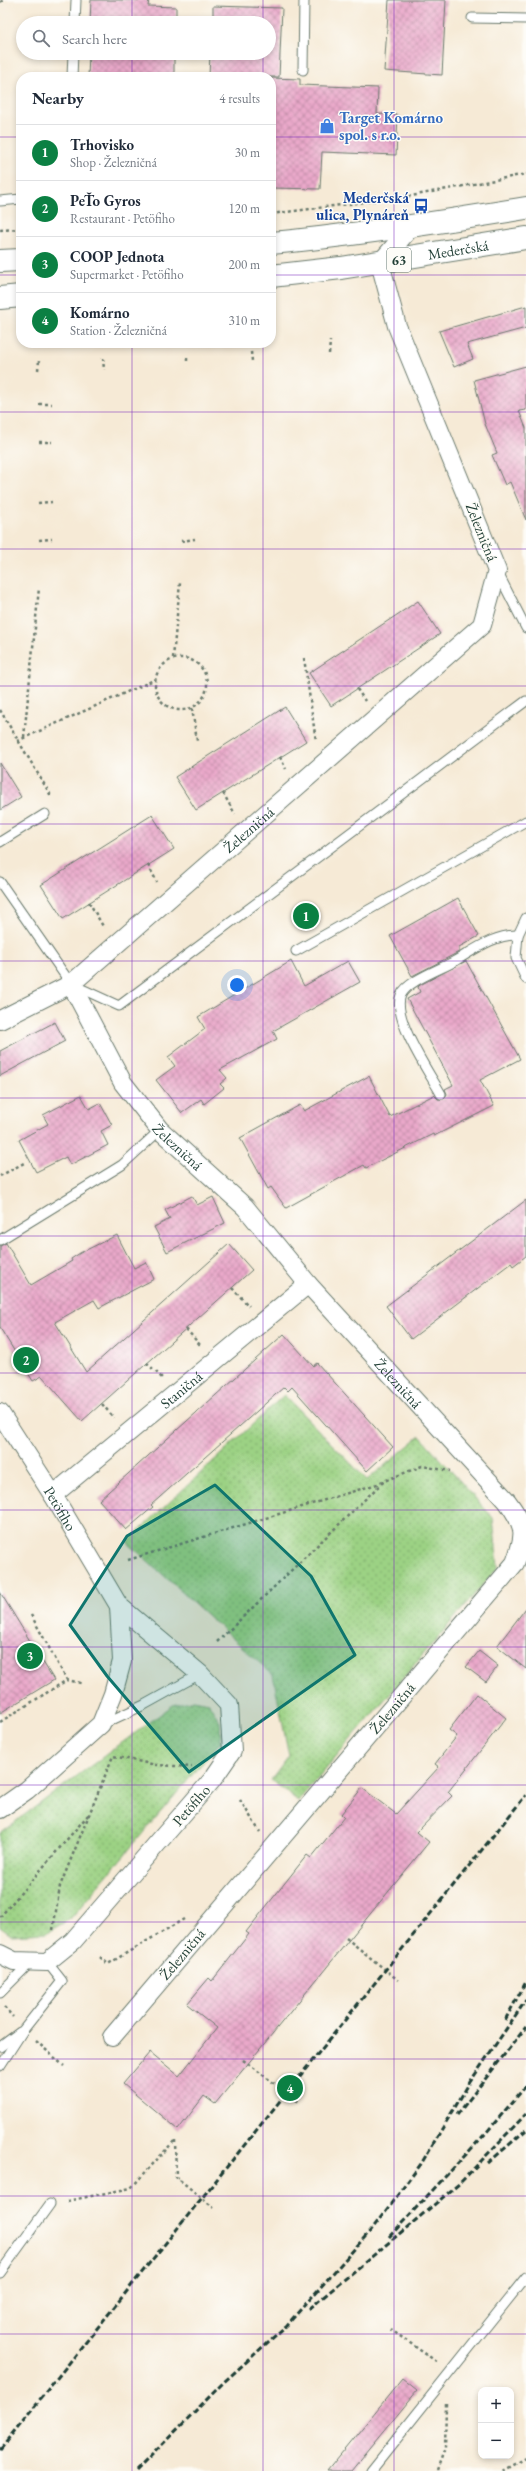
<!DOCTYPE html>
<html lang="en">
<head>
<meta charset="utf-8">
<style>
  :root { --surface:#fff; --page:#f2f2f3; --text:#1f2937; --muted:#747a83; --line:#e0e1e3; --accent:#0b8043 }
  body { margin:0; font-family:"EB Garamond",serif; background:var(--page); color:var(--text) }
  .controls { position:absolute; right:12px; bottom:12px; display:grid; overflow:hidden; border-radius:8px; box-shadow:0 2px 6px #0003 }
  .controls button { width:36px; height:36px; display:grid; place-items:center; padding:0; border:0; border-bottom:1px solid var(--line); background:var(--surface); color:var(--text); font:20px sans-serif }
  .you { position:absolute; left:237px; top:985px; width:14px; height:14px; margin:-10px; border:3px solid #fff; border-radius:50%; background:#1a73e8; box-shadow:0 0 0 6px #1a73e833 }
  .badge { display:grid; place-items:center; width:26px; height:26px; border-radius:50%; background:var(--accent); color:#fff; font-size:13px; font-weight:700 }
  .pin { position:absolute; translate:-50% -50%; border:2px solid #fff; box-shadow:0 1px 4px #0006 }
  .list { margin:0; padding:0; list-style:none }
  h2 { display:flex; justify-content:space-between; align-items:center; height:52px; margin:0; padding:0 16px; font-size:17px }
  h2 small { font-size:13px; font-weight:400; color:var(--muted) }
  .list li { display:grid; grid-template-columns:26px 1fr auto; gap:12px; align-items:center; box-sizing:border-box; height:56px; padding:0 16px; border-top:1px solid var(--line) }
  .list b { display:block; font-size:15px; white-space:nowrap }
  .list p { margin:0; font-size:13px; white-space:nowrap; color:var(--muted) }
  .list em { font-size:13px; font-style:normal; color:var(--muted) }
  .icon { flex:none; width:22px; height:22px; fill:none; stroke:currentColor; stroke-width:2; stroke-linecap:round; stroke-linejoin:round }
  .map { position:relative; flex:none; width:526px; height:2471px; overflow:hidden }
  .search { position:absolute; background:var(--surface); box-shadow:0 2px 6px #0003; left:16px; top:16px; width:260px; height:44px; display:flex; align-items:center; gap:10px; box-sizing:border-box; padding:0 14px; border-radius:22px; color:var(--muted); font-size:15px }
  .panel { position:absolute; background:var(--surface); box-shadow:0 2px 6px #0003; left:16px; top:72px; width:260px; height:276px; border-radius:16px }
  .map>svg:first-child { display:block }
  .park { fill:url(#park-dots); stroke:#5e885c }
  .building { fill:url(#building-cross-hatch) }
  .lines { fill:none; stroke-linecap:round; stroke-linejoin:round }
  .service-casing { stroke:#6a7a6d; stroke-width:11 }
  .minor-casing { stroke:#6a7a6d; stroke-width:20 }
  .primary-casing { stroke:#6a7a6d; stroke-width:24 }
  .path { stroke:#6a7a6d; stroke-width:2.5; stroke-dasharray:3 3; stroke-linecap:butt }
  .service { stroke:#fff; stroke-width:9 }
  .minor { stroke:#fff; stroke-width:18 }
  .primary { stroke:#fff; stroke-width:22 }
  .rail { stroke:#1f3d34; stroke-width:3; stroke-dasharray:6 3; stroke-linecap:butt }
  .marked { fill:#0f766e; fill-opacity:0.2; stroke:#0f766e; stroke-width:3; stroke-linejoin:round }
  .grid { fill:none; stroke:#7b2cbf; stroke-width:1; stroke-opacity:0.55 }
  .labels { text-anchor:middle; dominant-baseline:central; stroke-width:3; stroke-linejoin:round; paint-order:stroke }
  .shield { fill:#fdfcf7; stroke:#62766e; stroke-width:1 }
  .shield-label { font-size:14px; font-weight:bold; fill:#1f3d34 }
  .shop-label { font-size:15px; font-weight:bold; fill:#366cbe; stroke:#fdfcf7; text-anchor:start }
  .transit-label { font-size:15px; font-weight:bold; fill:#164399; stroke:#fdfcf7; text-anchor:end }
  .street-label { font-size:15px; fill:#1f3d34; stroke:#fdfcf7 }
</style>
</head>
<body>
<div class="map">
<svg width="526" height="2471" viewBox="0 0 526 2471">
  <defs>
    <pattern id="park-dots" width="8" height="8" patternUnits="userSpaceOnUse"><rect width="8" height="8" fill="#9cd284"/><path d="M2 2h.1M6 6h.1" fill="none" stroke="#7fac6d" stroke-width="1.8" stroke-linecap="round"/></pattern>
    <pattern id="building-cross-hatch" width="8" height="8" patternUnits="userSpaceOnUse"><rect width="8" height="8" fill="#eaa9ca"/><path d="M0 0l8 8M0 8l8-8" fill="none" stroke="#bd8ba5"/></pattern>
  </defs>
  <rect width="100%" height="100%" fill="#fdfcf7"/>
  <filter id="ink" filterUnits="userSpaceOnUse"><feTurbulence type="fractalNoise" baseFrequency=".025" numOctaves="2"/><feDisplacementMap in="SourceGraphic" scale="8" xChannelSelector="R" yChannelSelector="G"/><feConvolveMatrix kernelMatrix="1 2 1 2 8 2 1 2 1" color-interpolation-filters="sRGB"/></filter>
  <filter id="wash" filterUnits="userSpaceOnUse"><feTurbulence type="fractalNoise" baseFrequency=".012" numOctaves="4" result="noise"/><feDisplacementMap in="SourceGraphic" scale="16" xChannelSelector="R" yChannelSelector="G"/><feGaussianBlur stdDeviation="0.9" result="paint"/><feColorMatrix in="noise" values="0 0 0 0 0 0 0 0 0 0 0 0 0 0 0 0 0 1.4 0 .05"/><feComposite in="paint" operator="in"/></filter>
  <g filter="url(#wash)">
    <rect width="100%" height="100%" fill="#f6ead6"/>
    <g class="park">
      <path d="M 284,1395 L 367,1480 L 420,1436 L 493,1518 L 498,1567 L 298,1801 L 271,1780 L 289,1756 L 273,1675 L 127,1542 Z"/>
      <path d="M 194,1700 L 209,1703 L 220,1722 L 221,1741 L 70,1919 L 46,1933 L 11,1935 L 0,1927 L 0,1833 L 173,1705 Z"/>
    </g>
    <g id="blocks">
      <g class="building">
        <path d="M 91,0 L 149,0 L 148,6 L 176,7 L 176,23 L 90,23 Z"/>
        <path d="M 389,0 L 446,0 L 442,75 L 384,71 Z"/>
        <path d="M 213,6 L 282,8 L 279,77 L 209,77 L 210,53 L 269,53 L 269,23 L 213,23 Z"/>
        <path d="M 89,53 L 174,53 L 174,77 L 88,77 Z"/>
        <path d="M 271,78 L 300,79 L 300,85 L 378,88 L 377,114 L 398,115 L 396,155 L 322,152 L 320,189 L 271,188 Z"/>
        <path d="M 526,306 L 526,328 L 467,344 L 473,359 L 454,367 L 439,331 Z"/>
        <path d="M 526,366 L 526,410 L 519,411 L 526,428 L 526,520 L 510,482 L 505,485 L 492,455 L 497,453 L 485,424 L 474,380 Z"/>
        <path d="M 418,601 L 440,634 L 331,706 L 309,673 Z"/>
        <path d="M 285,707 L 306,741 L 196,810 L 175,777 Z"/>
        <path d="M 0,763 L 21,797 L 0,810 Z"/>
        <path d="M 152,815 L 174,849 L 63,919 L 41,885 Z"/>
        <path d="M 458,898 L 479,936 L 459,947 L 459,952 L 412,976 L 390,936 Z"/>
        <path d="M 291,961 L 304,986 L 348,961 L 360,982 L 273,1031 L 277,1039 L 220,1070 L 227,1078 L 220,1084 L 224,1088 L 204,1104 L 201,1099 L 182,1113 L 156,1080 L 175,1066 L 168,1057 L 205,1029 L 198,1017 Z"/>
        <path d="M 466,961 L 520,1059 L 480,1080 L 494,1106 L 434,1136 L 433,1134 L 366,1168 L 364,1165 L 286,1208 L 271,1187 L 268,1189 L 240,1138 L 300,1105 L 304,1111 L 369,1076 L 390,1117 L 434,1095 L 438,1099 L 444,1099 L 447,1094 L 445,1089 L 453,1085 L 407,999 L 420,992 L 418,987 L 420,985 Z"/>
        <path d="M 55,1022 L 65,1041 L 0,1076 L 0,1051 Z"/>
        <path d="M 81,1095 L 89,1109 L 100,1103 L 112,1125 L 101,1131 L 108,1145 L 70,1165 L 66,1157 L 36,1172 L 19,1140 L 48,1124 L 43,1115 Z"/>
        <path d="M 192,1196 L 197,1205 L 213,1197 L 225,1223 L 167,1252 L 154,1227 L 170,1219 L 165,1210 Z"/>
        <path d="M 526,1200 L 526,1256 L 513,1266 L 511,1263 L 411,1339 L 386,1306 Z"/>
        <path d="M 117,1235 L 134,1268 L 146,1262 L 154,1279 L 99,1308 L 94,1300 L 55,1322 L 86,1372 L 229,1244 L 252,1270 L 82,1421 L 42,1376 L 33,1381 L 0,1328 L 0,1246 L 6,1243 L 31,1285 L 72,1261 L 71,1259 L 80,1253 Z"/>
        <path d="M 284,1334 L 313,1366 L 317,1363 L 393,1447 L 367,1471 L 292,1387 L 288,1391 L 284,1387 L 151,1505 L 153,1507 L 126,1530 L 99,1500 Z"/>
        <path d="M 0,1592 L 54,1680 L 0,1713 Z"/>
        <path d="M 526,1608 L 526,1669 L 497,1646 Z"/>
        <path d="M 479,1651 L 498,1666 L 486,1682 L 466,1667 Z"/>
        <path d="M 477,1694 L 506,1718 L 448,1792 L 452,1796 L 417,1832 L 429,1842 L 215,2104 L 204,2096 L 178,2130 L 123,2084 L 150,2052 L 179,2076 L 217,2028 L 187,2004 L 209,1978 L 212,1981 L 249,1934 L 246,1932 L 307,1855 L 311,1858 L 344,1817 L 341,1814 L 362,1788 L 396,1814 L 439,1767 L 435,1764 L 457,1736 L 449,1730 Z"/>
        <path d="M 402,2379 L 417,2391 L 389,2425 L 351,2471 L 327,2471 Z"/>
      </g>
    </g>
  </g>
  <g filter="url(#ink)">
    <use href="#blocks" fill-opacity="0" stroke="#6a7a6d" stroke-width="1"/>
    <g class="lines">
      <g class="service-casing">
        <g id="service">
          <path d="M 472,18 L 526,19"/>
          <path d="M 75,23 L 76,0"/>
          <path d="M 303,70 L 304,0"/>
          <path d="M 72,77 L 73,53"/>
          <path d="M 0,201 L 21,199"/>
          <path d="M 498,573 L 526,628"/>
          <path d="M 0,842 L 45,814"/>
          <path d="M 0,882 L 71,984 L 119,1006 L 526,701"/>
          <path d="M 526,918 L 518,935 L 516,958 L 526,979"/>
          <path d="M 296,951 L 526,821"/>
          <path d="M 441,1094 C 430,1074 391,1017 401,995 C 407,981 441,969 455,961 C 474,950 495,934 518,935"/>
          <path d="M 0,1240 L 122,1165 L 160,1130"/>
          <path d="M 103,1724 L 144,1705 L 200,1674"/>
          <path d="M 0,1993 L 31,1962"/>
          <path d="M 0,2047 L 20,2032"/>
          <path d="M 0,2066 L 24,2029 L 62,1981 L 47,1962"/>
          <path d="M 0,2273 L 50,2204"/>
          <path d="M 371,2471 L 526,2277"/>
        </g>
      </g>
      <g class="minor-casing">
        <g id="minor">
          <path id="s1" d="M 71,984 L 123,1083 L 160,1130 L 245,1207 L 308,1284 L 507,1501 C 526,1527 526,1534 515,1563 L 112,2037"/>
          <path id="s2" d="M 0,1020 L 71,984 L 482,625 L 497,571 L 397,326 L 380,263 L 411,227"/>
          <path id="s3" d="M 0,1413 L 53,1495 L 119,1606 L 200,1674 L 229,1705 L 232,1751 L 212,1780 L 73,1941 L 47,1962 L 14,1961 L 0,1954"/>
          <path id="s4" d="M 53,1495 L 308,1284"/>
          <path d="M 0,1809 L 27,1790 L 101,1724 L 113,1694 L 122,1661 L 119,1606"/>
        </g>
      </g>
      <g class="primary-casing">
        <g id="primary">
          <path d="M 271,243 C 357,235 441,222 526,208"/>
          <path d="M 0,261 L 21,260"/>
          <path id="s5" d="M 271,276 L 341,268 L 526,238"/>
          <path d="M 0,298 L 21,296"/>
        </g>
      </g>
      <g class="path">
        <path d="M 0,2 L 4,0"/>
        <path d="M 271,214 L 411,196 L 526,174"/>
        <path d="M 0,230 L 21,229"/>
        <path d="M 251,352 L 252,361"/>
        <path d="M 329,354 L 330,341"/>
        <path d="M 103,358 L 104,370"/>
        <path d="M 187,361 L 187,355"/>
        <path d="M 38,370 L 39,361"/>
        <path d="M 39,404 L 52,404"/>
        <path d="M 39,442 L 52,442"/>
        <path d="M 38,503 L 52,502"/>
        <path d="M 39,540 L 52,539"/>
        <path d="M 181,541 L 195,539"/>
        <circle cx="181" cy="684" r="26"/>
        <path d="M 173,658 L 180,583"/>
        <path d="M 304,658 L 316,741"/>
        <path d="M 357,689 L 365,701"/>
        <path d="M 192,708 L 197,741"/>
        <path d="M 0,710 L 50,794 L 49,798"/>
        <path d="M 24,737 L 39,588"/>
        <path d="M 17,741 L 154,680"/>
        <path d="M 280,757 L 286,769"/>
        <path d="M 223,793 L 235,814"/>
        <path d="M 148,865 L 157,882"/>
        <path d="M 89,902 L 104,928"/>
        <path d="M 0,1176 L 24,1163"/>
        <path d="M 232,1288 L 249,1306"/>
        <path d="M 186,1329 L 201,1346"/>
        <path d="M 147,1363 L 162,1378"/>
        <path d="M 102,1404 L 114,1418"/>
        <path d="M 128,1560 L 384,1482"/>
        <path d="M 31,1615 L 67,1680"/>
        <path d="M 217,1642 L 384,1481 L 422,1466 L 450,1471"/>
        <path d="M 0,1722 L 67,1680 L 81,1683"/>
        <path d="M 240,1800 L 260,1832"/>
        <path d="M 0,1917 L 89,1814"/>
        <path d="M 53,1930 L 60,1886 L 113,1756 L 156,1765 L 192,1767"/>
        <path d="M 346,1938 L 398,1980"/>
        <path d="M 100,1957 L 108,1964 L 184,1919"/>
        <path d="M 4,2007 L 13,2017"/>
        <path d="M 36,2041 L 64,2066"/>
        <path d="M 243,2060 L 299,2102"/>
        <path d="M 175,2140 L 176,2177 L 214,2208"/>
        <path d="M 67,2201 L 131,2188 L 175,2140"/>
        <path d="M 390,2329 L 437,2362"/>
        <path d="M 437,2471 L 445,2449 L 446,2404"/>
        <path d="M 503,2471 L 526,2458"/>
      </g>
      <use href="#service" class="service"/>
      <use href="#minor" class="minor"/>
      <use href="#primary" class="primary"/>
      <g class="rail">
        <path d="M 505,2020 L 526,1982"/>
        <path d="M 457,2115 L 526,2027"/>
        <path d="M 488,2163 L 526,2130"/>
        <path d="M 389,2237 L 486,2133 L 526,2086"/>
        <path d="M 309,2309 L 459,2184 L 526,2114"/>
        <path d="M 0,2449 L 526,1795"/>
        <path d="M 136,2471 L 224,2382 L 287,2325 L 372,2229 L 421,2164 L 470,2082 L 526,2000"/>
      </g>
    </g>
  </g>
  <path class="marked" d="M 215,1485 L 311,1576 L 355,1655 L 189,1772 L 107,1676 L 70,1625 L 127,1536 Z"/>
  <path class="grid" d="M 132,0 L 132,23M 263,0 L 263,23M 394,0 L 394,2471M 132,53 L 132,77M 263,53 L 263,77M 0,137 L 21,137M 271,137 L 526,137M 0,275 L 21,275M 271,275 L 526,275M 132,343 L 132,2471M 263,343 L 263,2471M 0,412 L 526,412M 0,549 L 526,549M 0,686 L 526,686M 0,824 L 526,824M 0,961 L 526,961M 0,1098 L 526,1098M 0,1236 L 526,1236M 0,1373 L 526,1373M 0,1510 L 526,1510M 0,1647 L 526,1647M 0,1785 L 526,1785M 0,1922 L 526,1922M 0,2059 L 526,2059M 0,2196 L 526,2196M 0,2334 L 526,2334"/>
  <defs>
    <g id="shop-bare" transform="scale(1.2)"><path d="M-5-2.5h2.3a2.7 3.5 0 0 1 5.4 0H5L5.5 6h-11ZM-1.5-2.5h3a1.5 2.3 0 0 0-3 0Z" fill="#3f7fe0" stroke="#fdfcf7" stroke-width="2.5" paint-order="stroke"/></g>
    <g id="bus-bare" transform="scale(1.2)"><path d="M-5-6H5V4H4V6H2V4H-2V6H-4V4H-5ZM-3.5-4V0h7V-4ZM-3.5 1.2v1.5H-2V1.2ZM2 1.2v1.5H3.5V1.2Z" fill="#1a4fb4" stroke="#fdfcf7" stroke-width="2.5" paint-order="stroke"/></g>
  </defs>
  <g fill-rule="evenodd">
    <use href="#shop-bare" x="327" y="126"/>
    <use href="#bus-bare" x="421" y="206"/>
  </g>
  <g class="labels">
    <rect class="shield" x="387" y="248" width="24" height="24" rx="3"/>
    <g class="shield-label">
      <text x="399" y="260">63</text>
    </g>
    <g class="shop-label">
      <text x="339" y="117">Target Komárno<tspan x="339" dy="17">spol. s r.o.</tspan></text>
    </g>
    <g class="transit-label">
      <text x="409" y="197">Mederčská<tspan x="409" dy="17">ulica, Plynáreň</tspan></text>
    </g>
    <g class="street-label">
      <text stroke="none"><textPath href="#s5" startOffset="189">Mederčská</textPath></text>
      <text transform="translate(482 532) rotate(68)">Železničná</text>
      <text stroke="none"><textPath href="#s2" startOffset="315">Železničná</textPath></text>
      <text stroke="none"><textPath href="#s1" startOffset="196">Železničná</textPath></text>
      <text stroke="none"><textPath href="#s1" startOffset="520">Železničná</textPath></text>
      <text stroke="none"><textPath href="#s4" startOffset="166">Staničná</textPath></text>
      <text stroke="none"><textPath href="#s3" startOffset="113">Petöfiho</textPath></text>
      <text transform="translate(392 1708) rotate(-50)">Železničná</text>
      <text transform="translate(191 1805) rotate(-49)">Petöfiho</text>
      <text transform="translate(182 1954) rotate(-50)">Železničná</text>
    </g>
  </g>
</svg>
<div class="controls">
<button>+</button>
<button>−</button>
</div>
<div class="you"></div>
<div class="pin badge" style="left:306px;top:916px">1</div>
<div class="pin badge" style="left:26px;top:1360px">2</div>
<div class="pin badge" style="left:30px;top:1656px">3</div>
<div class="pin badge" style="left:290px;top:2088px">4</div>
<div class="search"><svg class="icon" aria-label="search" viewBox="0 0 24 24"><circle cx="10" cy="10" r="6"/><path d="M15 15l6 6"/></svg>Search here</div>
<section class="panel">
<h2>Nearby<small>4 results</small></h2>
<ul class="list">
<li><span class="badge">1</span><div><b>Trhovisko</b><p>Shop · Železničná</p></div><em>30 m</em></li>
<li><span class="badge">2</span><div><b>PeŤo Gyros</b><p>Restaurant · Petöfiho</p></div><em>120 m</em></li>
<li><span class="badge">3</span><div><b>COOP Jednota</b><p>Supermarket · Petöfiho</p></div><em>200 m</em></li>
<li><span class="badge">4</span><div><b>Komárno</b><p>Station · Železničná</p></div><em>310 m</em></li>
</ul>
</section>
</div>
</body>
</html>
